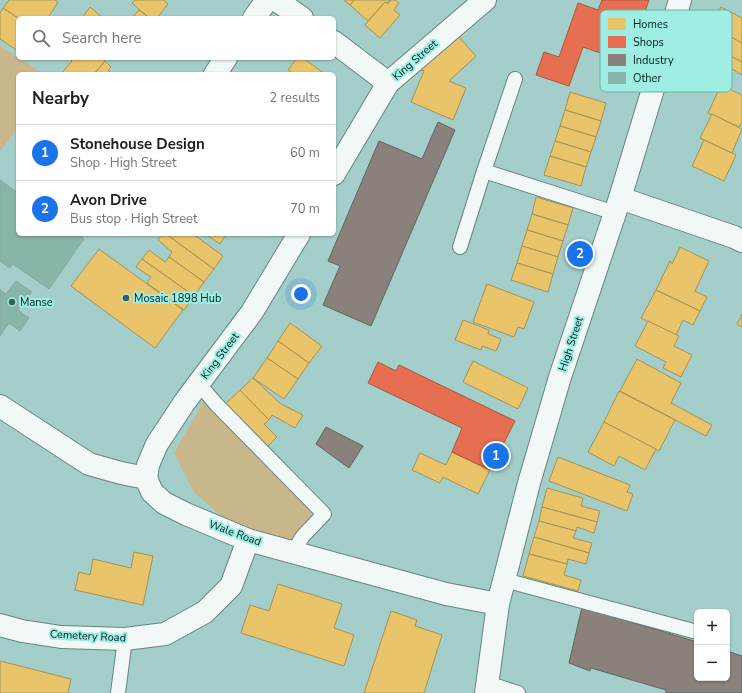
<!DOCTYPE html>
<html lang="en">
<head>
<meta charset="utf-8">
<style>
  :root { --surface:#fff; --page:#f2f2f2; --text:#202124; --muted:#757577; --line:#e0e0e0; --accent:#1a73e8 }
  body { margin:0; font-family:"Nunito Sans",sans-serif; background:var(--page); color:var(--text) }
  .controls { position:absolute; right:12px; bottom:12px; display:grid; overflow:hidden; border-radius:6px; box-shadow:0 1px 3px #0004 }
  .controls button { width:36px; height:36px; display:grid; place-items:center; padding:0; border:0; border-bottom:1px solid var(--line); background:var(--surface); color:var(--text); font:20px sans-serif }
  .you { position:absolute; left:301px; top:294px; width:14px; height:14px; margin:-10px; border:3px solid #fff; border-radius:50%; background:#1a73e8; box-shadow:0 0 0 6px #1a73e833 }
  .badge { display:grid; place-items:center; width:26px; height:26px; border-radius:50%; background:var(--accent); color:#fff; font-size:13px; font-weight:700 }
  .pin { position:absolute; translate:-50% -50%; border:2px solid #fff; box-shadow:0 1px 4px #0006 }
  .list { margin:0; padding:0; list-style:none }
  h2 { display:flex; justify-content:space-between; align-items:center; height:52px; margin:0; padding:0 16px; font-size:17px }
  h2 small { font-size:13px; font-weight:400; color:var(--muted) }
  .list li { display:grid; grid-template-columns:26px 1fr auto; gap:12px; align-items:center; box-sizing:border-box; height:56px; padding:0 16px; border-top:1px solid var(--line) }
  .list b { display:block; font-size:15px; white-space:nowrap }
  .list p { margin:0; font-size:13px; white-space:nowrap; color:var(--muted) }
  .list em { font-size:13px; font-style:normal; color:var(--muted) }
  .icon { flex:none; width:22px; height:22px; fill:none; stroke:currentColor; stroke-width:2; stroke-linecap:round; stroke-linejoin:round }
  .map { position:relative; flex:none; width:742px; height:693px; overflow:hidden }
  .search { position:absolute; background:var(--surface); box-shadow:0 1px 3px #0004; left:16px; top:16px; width:320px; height:44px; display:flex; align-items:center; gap:10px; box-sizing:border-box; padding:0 14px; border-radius:6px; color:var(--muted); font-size:15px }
  .panel { position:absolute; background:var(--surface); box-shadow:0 1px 3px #0004; left:16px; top:72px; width:320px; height:164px; border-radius:6px }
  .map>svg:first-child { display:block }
  .green { fill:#cab68b }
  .homes { fill:#e9c46a; stroke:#a39353 }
  .shops { fill:#e76f51; stroke:#a25841 }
  .industry { fill:#8a817c; stroke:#616460 }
  .building { fill:#88b5aa; stroke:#88a8a0 }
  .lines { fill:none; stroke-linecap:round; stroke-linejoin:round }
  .lane-casing { stroke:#668582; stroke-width:16 }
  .street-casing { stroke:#668582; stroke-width:24 }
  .secondary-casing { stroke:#668582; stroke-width:24 }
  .lane { stroke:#f1f8f7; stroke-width:14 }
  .street { stroke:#f1f8f7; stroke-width:22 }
  .secondary { stroke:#f1f8f7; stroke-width:22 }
  .poi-dot { fill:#395e59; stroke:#9feee3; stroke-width:1.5 }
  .labels { text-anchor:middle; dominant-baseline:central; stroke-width:4; stroke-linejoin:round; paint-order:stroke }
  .street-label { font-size:11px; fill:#00211d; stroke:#9feee3 }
  .poi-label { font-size:11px; fill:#00211d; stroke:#9feee3; text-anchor:start }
  .key { fill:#9feee3; stroke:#6fb0a8; stroke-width:1 }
  .key-label { font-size:11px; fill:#00211d }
</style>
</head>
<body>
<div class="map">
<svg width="742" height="693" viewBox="0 0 742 693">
  <rect width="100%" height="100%" fill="#a4cec9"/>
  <g class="green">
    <path d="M 0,46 L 44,74 L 18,74 L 18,128 L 0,151 Z"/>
    <path d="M 199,384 L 324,514 L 293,552 L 248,540 L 194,492 L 174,453 L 203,402 Z"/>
  </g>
  <g class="homes">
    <path d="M 9,0 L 55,0 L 58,2 L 48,18 L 18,18 L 3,8 Z"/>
    <path d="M 135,0 L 164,0 L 168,4 L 157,18 L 149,18 L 132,3 Z"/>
    <path d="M 344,0 L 354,0 L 350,5 Z"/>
    <path d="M 354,0 L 390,0 L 386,4 L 385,2 L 368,21 L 350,5 Z"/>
    <path d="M 391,0 L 395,0 L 399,3 L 394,10 L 400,15 L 380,38 L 365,25 L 385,2 L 388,4 Z"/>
    <path d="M 90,7 L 103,18 L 82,18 Z"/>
    <path d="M 721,7 L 742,18 L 742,43 L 711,26 Z"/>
    <path d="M 3,8 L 18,18 L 18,51 L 0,39 L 0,13 Z"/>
    <path d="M 139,10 L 149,18 L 132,18 Z"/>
    <path d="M 711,26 L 742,43 L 742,62 L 703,42 Z"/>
    <path d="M 458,36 L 476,56 L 449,81 L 466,88 L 453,120 L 411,102 L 424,71 L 421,70 Z"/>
    <path d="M 703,42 L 742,62 L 742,75 L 732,69 L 729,76 L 694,58 Z"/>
    <path d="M 69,58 L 101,58 L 105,61 L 94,74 L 61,74 L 72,61 Z"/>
    <path d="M 297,58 L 303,58 L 325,74 L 294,74 L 288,70 Z"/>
    <path d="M 105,61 L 111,67 L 108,70 L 113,74 L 94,74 Z"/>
    <path d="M 721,85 L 742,95 L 742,122 L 739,127 L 708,113 Z"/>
    <path d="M 570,92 L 606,103 L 601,121 L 565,110 Z"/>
    <path d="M 565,110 L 601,121 L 596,137 L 560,126 Z"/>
    <path d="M 712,114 L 742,129 L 732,153 L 700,138 Z"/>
    <path d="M 560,126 L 596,137 L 591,152 L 555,141 Z"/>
    <path d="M 704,140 L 736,155 L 724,181 L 692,166 Z"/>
    <path d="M 555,141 L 591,152 L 586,167 L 550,156 Z"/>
    <path d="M 550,156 L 586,167 L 581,186 L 544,175 Z"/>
    <path d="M 536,197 L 573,208 L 568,225 L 532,214 Z"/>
    <path d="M 532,214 L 568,225 L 563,241 L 527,230 Z"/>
    <path d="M 527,230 L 563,241 L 558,257 L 522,246 Z"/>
    <path d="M 162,234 L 166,234 L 214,269 L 204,282 L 169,257 L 172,252 L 158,240 Z"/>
    <path d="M 166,234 L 193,234 L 223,256 L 214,269 Z"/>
    <path d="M 205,234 L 226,234 L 220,244 Z"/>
    <path d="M 522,246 L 558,257 L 553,274 L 517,263 Z"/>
    <path d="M 680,247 L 709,261 L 695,291 L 707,297 L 700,311 L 656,290 L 670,261 L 672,264 Z"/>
    <path d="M 99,249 L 183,310 L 155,348 L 71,286 Z"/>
    <path d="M 149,250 L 165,262 L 169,257 L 204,282 L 194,296 L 142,259 Z"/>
    <path d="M 142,259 L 194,296 L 184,310 L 147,283 L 151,277 L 136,267 Z"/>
    <path d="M 517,263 L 553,274 L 548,292 L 511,280 Z"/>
    <path d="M 487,284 L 534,302 L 524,329 L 518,327 L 514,337 L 473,322 Z"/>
    <path d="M 656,290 L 700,311 L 693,325 L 683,320 L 676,335 L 641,318 Z"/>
    <path d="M 742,314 L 742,327 L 737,324 Z"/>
    <path d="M 463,320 L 489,330 L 488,334 L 501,339 L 496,351 L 482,346 L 481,350 L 455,340 Z"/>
    <path d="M 648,321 L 679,336 L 674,346 L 692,355 L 681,377 L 663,368 L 666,362 L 635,346 Z"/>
    <path d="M 290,323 L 322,346 L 309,363 L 278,341 Z"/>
    <path d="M 278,341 L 309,363 L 298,379 L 267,358 Z"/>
    <path d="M 267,358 L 298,379 L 284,399 L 253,378 Z"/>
    <path d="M 637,359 L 681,383 L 671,403 L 712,425 L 706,436 L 620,391 Z"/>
    <path d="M 473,361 L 528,388 L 518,409 L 463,382 Z"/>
    <path d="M 253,378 L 281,404 L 303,415 L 295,428 L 272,415 L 269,420 L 240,390 Z"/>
    <path d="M 240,390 L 269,420 L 264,424 L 277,437 L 264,450 L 222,407 Z"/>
    <path d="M 619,391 L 675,420 L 659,451 L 604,422 Z"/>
    <path d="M 604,422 L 656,449 L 645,470 L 619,456 L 614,466 L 588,452 Z"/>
    <path d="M 452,452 L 490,470 L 478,494 L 443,477 L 440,483 L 412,470 L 420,453 L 446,465 Z"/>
    <path d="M 558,457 L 630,485 L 627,492 L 633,494 L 627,511 L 549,481 Z"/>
    <path d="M 547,488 L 583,498 L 581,506 L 600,511 L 597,522 L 542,507 Z"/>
    <path d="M 542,507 L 597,522 L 594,533 L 577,527 L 576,531 L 539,521 Z"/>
    <path d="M 539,521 L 576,531 L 573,538 L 592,543 L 589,553 L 534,537 Z"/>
    <path d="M 534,537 L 589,553 L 586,564 L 568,559 L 567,564 L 529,554 Z"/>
    <path d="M 134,552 L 153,556 L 143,605 L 75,590 L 79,572 L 90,575 L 93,559 L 131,568 Z"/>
    <path d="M 529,554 L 567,564 L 564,575 L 581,580 L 578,591 L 523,576 Z"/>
    <path d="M 278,584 L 342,604 L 334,628 L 354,635 L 344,666 L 241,633 L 250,605 L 269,611 Z"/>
    <path d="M 391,611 L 417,620 L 415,626 L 442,635 L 424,693 L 364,693 Z"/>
    <path d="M 0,661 L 71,679 L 68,693 L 0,693 Z"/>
  </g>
  <g class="shops">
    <path d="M 602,0 L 649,0 L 641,23 L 649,26 L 635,65 L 583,47 L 569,86 L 536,75 L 544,52 L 559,57 L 578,3 L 598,10 Z"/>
    <path d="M 378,362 L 396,371 L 399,365 L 515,421 L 490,470 L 452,452 L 462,428 L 368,383 Z"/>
  </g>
  <g class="industry">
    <path d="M 438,122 L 455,130 L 371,326 L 323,305 L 340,266 L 328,261 L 379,141 L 422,159 Z"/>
    <path d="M 326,427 L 363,446 L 349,468 L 316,444 Z"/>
    <path d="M 582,607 L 697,642 L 697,678 L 727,678 L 727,651 L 742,656 L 742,693 L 666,693 L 666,690 L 591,668 L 590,671 L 569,663 Z"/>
  </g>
  <g class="building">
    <path d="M 0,180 L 18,193 L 18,234 L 78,234 L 84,239 L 49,289 L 13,264 L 10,268 L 0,261 Z"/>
    <path d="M 16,281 L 32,292 L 18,310 L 29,318 L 20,331 L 9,323 L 0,336 L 0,289 L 6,294 Z"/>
  </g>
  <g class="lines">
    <g class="lane-casing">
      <g id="lane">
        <path d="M 484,171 L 615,213"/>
        <path d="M 460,247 L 484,171 L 515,79"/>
        <path d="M 199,384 L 216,404 L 324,514 L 303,536 L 293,552"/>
        <path d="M 504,580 L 697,632"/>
        <path d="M 487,683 L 518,693"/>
        <path d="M 118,693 L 125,639"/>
      </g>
    </g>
    <g class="street-casing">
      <g id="street">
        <path d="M 276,0 L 302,18"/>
        <path d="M 254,18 L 267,0"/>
        <path d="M 334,42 L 388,83"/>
        <path d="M 215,74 L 226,58"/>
        <path d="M 334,174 L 388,83 L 485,0"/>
        <path d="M 620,198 L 734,237 L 742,241"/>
        <path d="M 0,406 L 89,464 L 121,473 L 146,478 L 152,492 L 164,503 L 186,514 L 248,540 L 446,594 L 498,604"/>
        <path d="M 146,478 L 148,465 L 157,444 L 184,403 L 252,312 L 299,234"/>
        <path d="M 0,625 L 22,631 L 61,637 L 125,639 L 165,634 L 205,612 L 231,586 L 248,540"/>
      </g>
    </g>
    <g class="secondary-casing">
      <path id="secondary" d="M 486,693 L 498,604 L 529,483 L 560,377 L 620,198 L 680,0"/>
    </g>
    <use href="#lane" class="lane"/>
    <use href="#street" class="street"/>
    <use href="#secondary" class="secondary"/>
  </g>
  <g class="poi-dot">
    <circle cx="126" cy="298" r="4"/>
    <circle cx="12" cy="302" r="4"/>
  </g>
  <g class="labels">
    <g class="street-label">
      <text transform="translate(415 60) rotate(-41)">King Street</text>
      <text transform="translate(571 344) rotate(-72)">High Street</text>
      <text transform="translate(220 356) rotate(-53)">King Street</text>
      <text transform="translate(235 533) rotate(20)">Wale Road</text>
      <text transform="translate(88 636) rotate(3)">Cemetery Road</text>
    </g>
    <g class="poi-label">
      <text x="134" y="298">Mosaic 1898 Hub</text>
      <text x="20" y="302">Manse</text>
    </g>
  </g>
  <rect x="600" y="10" width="132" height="82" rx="6" class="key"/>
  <rect x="608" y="18" width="18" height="12" fill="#e9c46a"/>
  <rect x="608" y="36" width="18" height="12" fill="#e76f51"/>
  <rect x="608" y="54" width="18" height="12" fill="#8a817c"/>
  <rect x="608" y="72" width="18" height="12" fill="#88b5aa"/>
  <g class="key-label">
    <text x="633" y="28">Homes</text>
    <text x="633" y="46">Shops</text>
    <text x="633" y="64">Industry</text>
    <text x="633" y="82">Other</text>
  </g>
</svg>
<div class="controls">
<button>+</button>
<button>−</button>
</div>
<div class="you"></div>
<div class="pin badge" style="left:496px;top:456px">1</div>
<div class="pin badge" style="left:580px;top:254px">2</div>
<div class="search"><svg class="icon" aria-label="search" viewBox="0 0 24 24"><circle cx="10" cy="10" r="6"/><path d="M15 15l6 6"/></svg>Search here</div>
<section class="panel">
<h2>Nearby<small>2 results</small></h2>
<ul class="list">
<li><span class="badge">1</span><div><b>Stonehouse Design</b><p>Shop · High Street</p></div><em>60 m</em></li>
<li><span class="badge">2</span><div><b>Avon Drive</b><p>Bus stop · High Street</p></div><em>70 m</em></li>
</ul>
</section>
</div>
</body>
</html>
